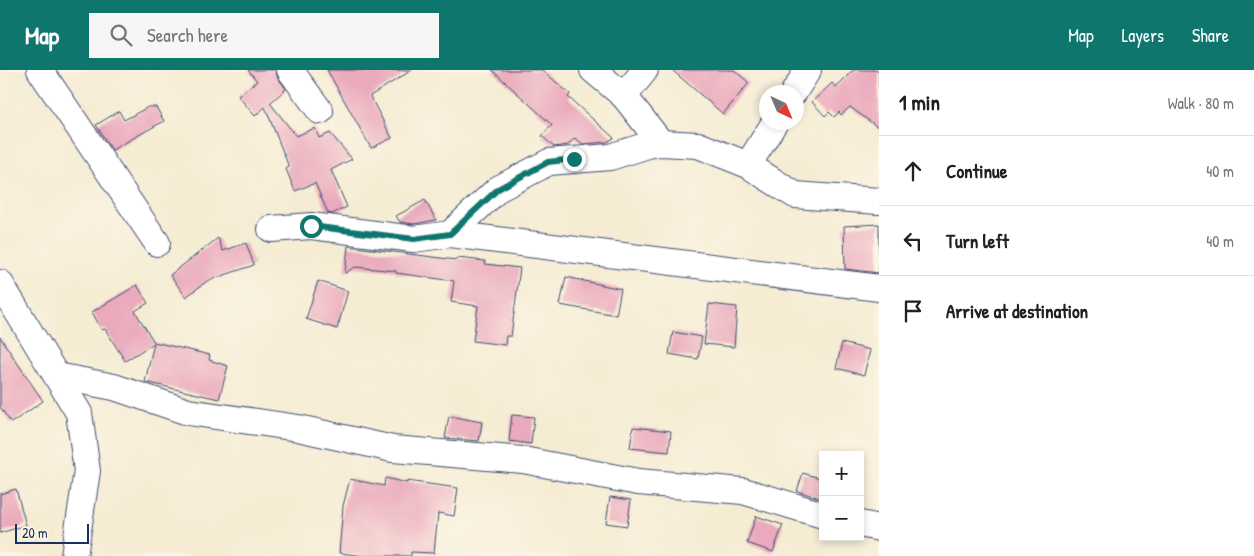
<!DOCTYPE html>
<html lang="en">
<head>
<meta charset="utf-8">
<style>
  :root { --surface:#fff; --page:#f6f6f6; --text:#202124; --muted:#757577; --line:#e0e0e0; --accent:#0f766e }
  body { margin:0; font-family:"Patrick Hand",sans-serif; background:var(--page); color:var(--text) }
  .controls { position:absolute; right:15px; bottom:15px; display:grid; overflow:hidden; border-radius:0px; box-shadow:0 2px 8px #0003 }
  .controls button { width:45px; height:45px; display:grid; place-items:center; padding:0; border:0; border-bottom:1px solid var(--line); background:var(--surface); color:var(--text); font:25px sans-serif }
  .compass { position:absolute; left:759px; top:15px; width:45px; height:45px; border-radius:50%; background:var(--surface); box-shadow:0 2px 8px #0003; rotate:136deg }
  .scale { position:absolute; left:15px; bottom:12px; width:74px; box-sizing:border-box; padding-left:5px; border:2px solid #1b2f5e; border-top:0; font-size:14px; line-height:18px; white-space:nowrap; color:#1b2f5e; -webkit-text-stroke:4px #fcf5e5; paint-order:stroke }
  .stop { position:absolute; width:15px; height:15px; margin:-11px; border:4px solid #0f766e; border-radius:50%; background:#fff }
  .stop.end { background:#0f766e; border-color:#fff; box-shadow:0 1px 5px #0008 }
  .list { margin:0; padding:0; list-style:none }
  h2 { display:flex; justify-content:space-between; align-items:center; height:65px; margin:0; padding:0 20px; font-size:21px }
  h2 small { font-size:16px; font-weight:400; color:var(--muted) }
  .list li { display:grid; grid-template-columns:32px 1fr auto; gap:15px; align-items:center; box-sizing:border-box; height:70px; padding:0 20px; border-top:1px solid var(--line) }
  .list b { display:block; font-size:19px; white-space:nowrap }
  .list em { font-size:16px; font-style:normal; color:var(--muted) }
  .icon { flex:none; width:28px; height:28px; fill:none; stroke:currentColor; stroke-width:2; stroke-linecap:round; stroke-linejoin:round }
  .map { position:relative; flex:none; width:879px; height:486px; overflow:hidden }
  header { display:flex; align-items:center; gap:30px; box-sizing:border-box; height:70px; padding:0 25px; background:var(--accent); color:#fff }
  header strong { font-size:24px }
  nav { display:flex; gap:28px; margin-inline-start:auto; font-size:18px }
  .search { width:350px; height:45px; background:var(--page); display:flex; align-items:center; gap:12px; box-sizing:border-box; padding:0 18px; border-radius:0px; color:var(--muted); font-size:19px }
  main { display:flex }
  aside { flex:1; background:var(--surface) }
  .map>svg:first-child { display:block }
  .building { fill:#eaa9bc }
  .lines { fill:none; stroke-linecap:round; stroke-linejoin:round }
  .street-casing { stroke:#3c4b70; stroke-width:28 }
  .street { stroke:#fff; stroke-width:26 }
  .route { stroke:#0f766e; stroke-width:6 }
</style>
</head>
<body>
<header>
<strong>Map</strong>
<div class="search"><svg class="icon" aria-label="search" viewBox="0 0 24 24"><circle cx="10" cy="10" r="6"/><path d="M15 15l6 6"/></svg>Search here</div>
<nav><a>Map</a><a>Layers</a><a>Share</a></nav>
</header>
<main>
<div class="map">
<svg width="879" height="486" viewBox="0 0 879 486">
  <rect width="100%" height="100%" fill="#fcf5e5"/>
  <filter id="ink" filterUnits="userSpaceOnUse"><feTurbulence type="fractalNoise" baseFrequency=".02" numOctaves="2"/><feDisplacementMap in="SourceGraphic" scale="10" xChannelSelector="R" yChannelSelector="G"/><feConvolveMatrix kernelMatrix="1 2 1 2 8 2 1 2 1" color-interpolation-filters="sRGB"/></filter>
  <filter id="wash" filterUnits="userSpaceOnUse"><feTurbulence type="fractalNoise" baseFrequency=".0096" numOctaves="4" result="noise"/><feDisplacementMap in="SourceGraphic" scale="20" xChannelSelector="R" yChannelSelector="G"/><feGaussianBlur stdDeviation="1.12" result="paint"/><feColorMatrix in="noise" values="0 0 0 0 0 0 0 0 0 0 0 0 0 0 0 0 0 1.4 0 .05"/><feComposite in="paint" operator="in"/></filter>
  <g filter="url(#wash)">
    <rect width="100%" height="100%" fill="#f5ecd3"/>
    <g id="blocks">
      <g class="building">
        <path d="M 248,0 L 275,0 L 278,8 L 286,19 L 270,33 L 296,66 L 315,58 L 319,68 L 330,63 L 352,89 L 331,100 L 347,137 L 332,144 L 328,143 L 315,113 L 295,121 L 286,99 L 289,97 L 265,37 L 255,46 L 238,26 L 257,11 Z"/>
        <path d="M 327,0 L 412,0 L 370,26 L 392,68 L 371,78 Z"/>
        <path d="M 492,0 L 542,0 L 570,24 L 568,27 L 614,68 L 607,72 L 583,74 L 575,68 L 568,75 L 554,77 L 542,66 L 552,55 Z"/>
        <path d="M 672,0 L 734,0 L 749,13 L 723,44 Z"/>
        <path d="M 853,0 L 879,0 L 879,58 L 850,37 L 841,45 L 839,42 L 834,47 L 829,42 L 825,46 L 812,32 L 832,13 L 836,17 Z"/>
        <path d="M 148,37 L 156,37 L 164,51 L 112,80 L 96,55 L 119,41 L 124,50 Z"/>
        <path d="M 425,130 L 436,150 L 414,154 L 400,152 L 396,146 Z"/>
        <path d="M 879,154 L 879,203 L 845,199 L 844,156 Z"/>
        <path d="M 218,168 L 223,181 L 246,173 L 254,195 L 207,211 L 186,227 L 170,205 Z"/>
        <path d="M 348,176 L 456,190 L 457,188 L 485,191 L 485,194 L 520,198 L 511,266 L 506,266 L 505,275 L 473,271 L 478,236 L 451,232 L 454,211 L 396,203 L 396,201 L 355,197 L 345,203 Z"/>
        <path d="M 566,207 L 621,219 L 616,245 L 560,235 Z"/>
        <path d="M 318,211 L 348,221 L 337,259 L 306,249 Z"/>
        <path d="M 137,215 L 148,233 L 135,241 L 154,272 L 210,285 L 209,290 L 228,296 L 219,329 L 145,312 L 154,273 L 125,291 L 105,259 L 102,260 L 92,242 Z"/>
        <path d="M 709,234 L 737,237 L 734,277 L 704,274 Z"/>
        <path d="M 673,262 L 702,267 L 698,289 L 669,284 Z"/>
        <path d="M 0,267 L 43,331 L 11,353 L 0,337 Z"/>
        <path d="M 842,273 L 870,280 L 864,305 L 836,298 Z"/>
        <path d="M 512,345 L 534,347 L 531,374 L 509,371 Z"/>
        <path d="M 449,346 L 482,352 L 479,371 L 445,368 Z"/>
        <path d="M 633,357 L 671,361 L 669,382 L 630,378 Z"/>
        <path d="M 803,403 L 823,409 L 823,429 L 797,421 Z"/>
        <path d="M 385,408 L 407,413 L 407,411 L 458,418 L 454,446 L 438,443 L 434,483 L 411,482 L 411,486 L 365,486 L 339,483 L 343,436 L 350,409 L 384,416 Z"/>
        <path d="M 16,419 L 26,455 L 0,463 L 0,424 Z"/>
        <path d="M 610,427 L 631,430 L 627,456 L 606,453 Z"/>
        <path d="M 756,446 L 783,455 L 773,482 L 747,473 Z"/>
      </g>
    </g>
  </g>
  <g filter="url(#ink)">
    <use href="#blocks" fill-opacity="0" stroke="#3c4b70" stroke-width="1"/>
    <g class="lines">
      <g class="street-casing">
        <g id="street">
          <path d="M 40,0 L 157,173"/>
          <path d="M 290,0 L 320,41"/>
          <path d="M 593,0 L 624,26 L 661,73"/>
          <path d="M 794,22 L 808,0"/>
          <path d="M 624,26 L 645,0"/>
          <path d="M 748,95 L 775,52"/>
          <path d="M 271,159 L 311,156 L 414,169 L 450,164 L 498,119 L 549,92 L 610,87 L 648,75 L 661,73 L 698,75 L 748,95 L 795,125 L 879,131"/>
          <path d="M 450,164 L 879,218"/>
          <path d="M 0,213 L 79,343 L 87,401 L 74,486"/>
          <path d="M 57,306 L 114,317 L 188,342 L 298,358 L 393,379 L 523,390 L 638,412 L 743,421 L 823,445"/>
          <path d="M 860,454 L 879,458"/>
        </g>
      </g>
      <use href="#street" class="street"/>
    </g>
  </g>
  <g class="lines" filter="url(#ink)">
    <path class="route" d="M 311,156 L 414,169 L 450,164 L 498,119 L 548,92 L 574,89"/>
  </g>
</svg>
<div class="controls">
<button>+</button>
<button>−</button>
</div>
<svg class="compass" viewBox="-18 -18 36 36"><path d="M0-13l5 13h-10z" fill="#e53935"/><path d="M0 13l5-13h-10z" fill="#757577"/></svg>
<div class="scale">20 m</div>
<div class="stop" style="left:311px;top:156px"></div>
<div class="stop end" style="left:574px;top:89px"></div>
</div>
<aside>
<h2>1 min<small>Walk · 80 m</small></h2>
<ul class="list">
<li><svg class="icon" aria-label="ahead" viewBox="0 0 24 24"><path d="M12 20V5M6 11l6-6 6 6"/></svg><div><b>Continue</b></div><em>40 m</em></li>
<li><svg class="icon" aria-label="left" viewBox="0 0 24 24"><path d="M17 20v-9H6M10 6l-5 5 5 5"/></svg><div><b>Turn left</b></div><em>40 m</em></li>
<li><svg class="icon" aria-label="arrive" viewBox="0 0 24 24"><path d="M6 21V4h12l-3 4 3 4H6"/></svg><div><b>Arrive at destination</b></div></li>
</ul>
</aside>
</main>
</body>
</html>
